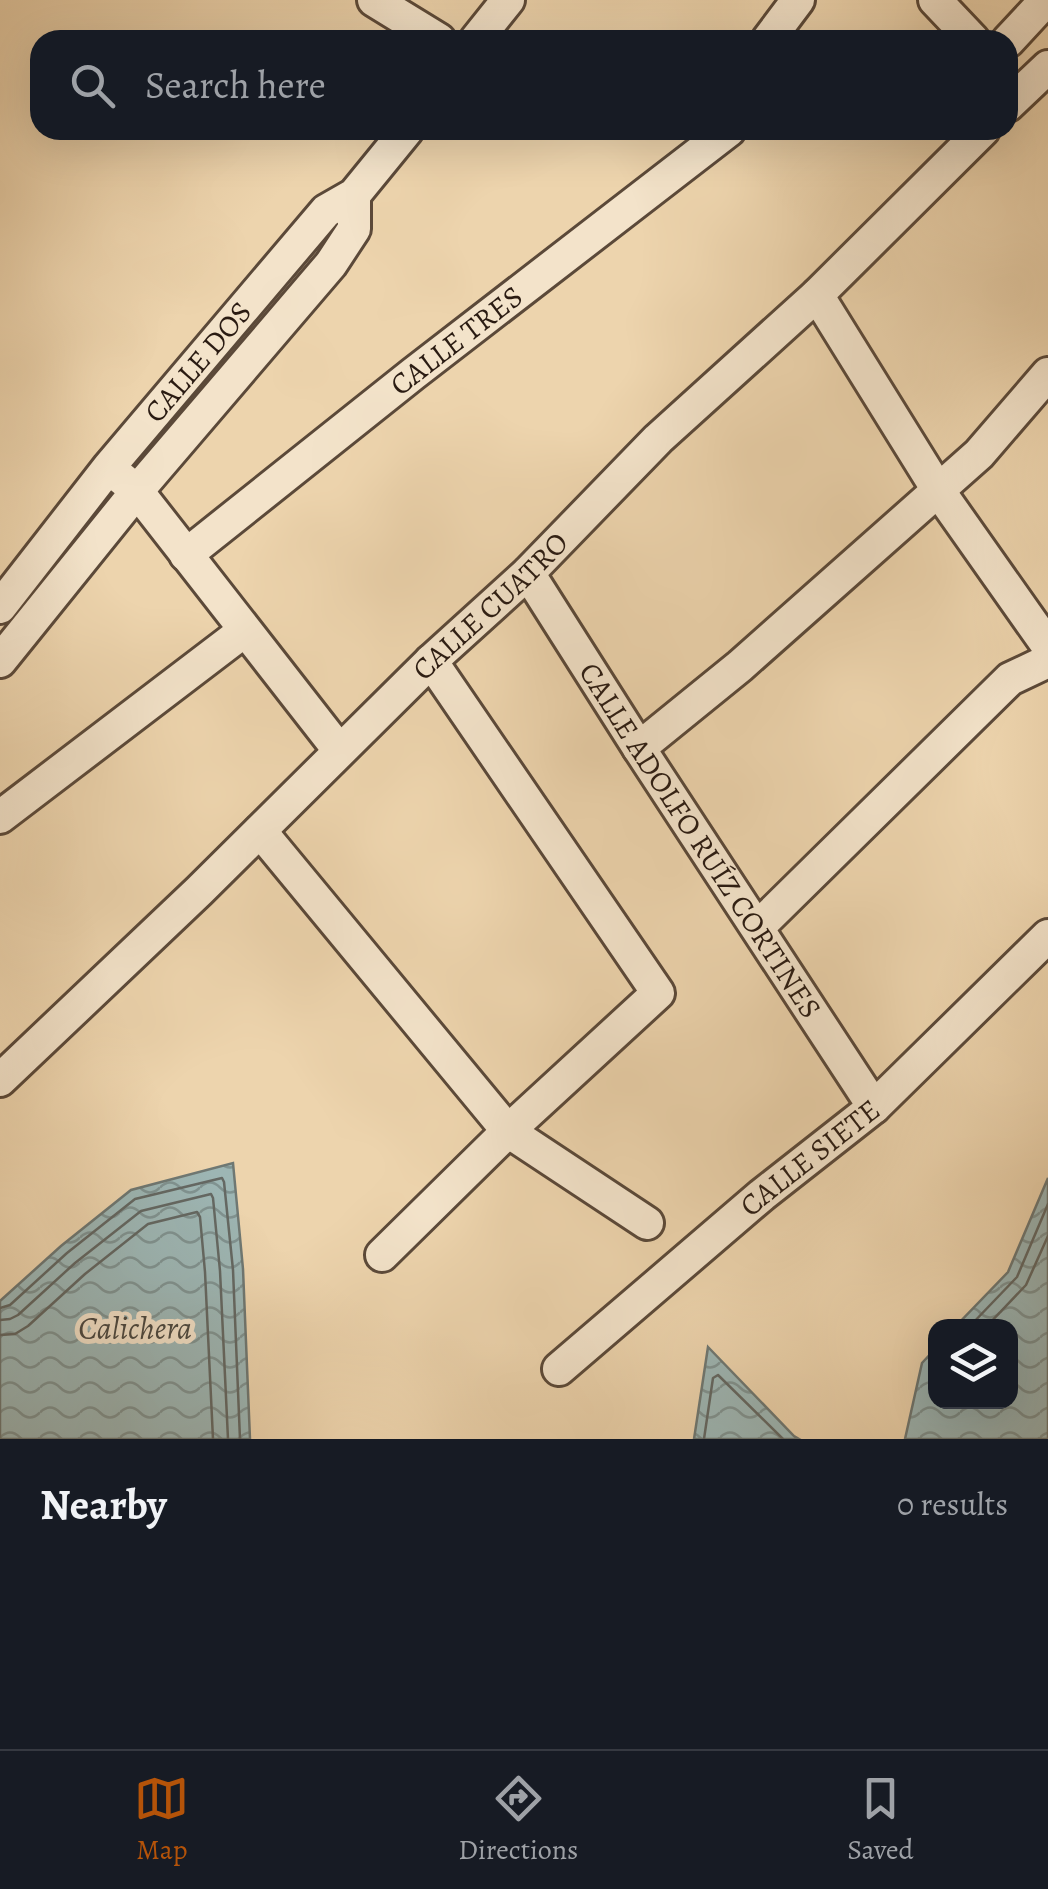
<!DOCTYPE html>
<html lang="en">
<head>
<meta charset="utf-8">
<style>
  :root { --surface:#171b24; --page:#20242c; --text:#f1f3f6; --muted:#9ea1a6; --line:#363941; --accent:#b45309 }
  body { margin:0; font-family:Alegreya,serif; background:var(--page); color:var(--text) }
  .controls { position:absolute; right:30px; bottom:30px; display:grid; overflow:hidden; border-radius:20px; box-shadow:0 10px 40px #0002 }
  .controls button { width:90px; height:90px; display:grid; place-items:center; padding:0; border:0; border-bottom:2px solid var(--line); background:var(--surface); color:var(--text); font:50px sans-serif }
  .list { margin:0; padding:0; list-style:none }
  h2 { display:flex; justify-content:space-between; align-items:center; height:130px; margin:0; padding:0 40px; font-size:42px }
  h2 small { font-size:32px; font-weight:400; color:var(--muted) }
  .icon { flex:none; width:55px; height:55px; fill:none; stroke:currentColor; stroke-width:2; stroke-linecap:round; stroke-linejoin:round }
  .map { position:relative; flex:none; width:1048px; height:1439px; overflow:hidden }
  .search { position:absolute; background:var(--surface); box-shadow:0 10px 40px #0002; left:30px; right:30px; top:30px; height:110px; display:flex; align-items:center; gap:25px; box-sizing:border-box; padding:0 35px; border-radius:30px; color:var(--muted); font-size:38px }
  .sheet { height:310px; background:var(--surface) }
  nav { display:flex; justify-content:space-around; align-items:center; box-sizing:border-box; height:140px; border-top:2px solid var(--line); background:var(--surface); font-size:28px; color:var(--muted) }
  nav a { display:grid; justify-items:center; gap:5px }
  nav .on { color:var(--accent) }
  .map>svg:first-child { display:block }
  .water { fill:url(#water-waves); stroke:#6f7873; stroke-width:2.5 }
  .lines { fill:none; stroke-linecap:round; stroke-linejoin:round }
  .shore { stroke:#646863; stroke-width:2.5 }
  .minor-casing { stroke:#5b4939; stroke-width:38 }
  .minor { stroke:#f3e3ca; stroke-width:32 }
  .labels { text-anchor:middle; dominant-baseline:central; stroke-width:10; stroke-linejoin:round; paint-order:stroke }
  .street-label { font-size:30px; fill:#2a1b12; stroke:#f3e3ca }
  .water-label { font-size:32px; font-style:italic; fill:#4c4a43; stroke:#f3e3ca }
</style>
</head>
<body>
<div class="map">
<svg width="1048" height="1439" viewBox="0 0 1048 1439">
  <defs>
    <pattern id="water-waves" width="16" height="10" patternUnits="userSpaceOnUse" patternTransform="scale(2.5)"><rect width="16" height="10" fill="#9db6b4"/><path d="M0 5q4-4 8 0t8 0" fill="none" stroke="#809391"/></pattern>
  </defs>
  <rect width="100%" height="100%" fill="#edd4ad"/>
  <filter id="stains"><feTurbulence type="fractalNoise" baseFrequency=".002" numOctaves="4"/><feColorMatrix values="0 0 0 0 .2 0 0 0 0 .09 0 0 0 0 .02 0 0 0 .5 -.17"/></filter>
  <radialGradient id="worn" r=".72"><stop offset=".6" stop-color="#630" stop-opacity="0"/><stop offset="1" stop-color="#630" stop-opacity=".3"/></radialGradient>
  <g class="water">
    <path d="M 233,1163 L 243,1269 L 250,1439 L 0,1439 L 0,1301 L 61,1246 L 131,1190 Z"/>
    <path d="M 1048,1178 L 1048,1439 L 905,1439 L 922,1363 L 935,1349 L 936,1402 L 1010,1402 L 1010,1326 L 956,1326 L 1008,1272 Z"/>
    <path d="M 708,1347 L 794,1436 L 799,1439 L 694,1439 Z"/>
  </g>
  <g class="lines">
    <g class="shore">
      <path d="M 0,1308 L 10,1305 L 67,1253 L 135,1199 L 222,1178 L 224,1182 L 233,1270 L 240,1439"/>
      <path d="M 0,1320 L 10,1319 L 18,1315 L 75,1263 L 141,1211 L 211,1194 L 213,1198 L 220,1271 L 228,1439"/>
      <path d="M 970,1326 L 1017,1277 L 1048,1204"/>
      <path d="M 987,1326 L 1026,1285 L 1048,1236"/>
      <path d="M 0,1335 L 15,1334 L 28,1326 L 85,1274 L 148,1224 L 197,1212 L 200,1217 L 205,1272 L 213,1439"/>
      <path d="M 704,1439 L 713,1378 L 718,1375 L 783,1439"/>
    </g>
    <g class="minor-casing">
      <g id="minor">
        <path d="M 374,0 L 439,40"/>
        <path d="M 935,0 L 973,40"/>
        <path d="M 476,40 L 508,0"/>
        <path d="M 768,40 L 798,0"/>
        <path d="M 1008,41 L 1046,0"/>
        <path d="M 1008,105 L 1048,67"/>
        <path d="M 817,295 L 938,490 L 1048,646"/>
        <path d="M 120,477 L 137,491 L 339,750"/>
        <path id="s1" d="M 186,555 L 413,374 L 729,130"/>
        <path id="s2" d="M 528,573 L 639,748 L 874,1107"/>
        <path id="s3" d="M 0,607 L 109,467 L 326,211 L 354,195 L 407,130"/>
        <path d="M 0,661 L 137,491 L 331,264 L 354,229 L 354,195"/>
        <path d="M 639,748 L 740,666 L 979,454 L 1048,374"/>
        <path d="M 0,817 L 244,631"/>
        <path d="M 260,831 L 508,1131 L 647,1223"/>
        <path d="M 758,927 L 1010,679 L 1048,661"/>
        <path id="s4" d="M 0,1080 L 199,891 L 431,661 L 528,573 L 658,439 L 817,295 L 983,130"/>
        <path d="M 382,1255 L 508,1131 L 658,993 L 431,661"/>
        <path id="s5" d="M 559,1369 L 762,1195 L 874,1107 L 1048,936"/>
      </g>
    </g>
    <use href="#minor" class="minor"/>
  </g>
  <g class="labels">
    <g class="street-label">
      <text stroke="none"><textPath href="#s1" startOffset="345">CALLE TRES</textPath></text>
      <text stroke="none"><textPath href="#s3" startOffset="315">CALLE DOS</textPath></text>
      <text stroke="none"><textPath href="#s4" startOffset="682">CALLE CUATRO</textPath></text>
      <text stroke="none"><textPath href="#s2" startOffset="318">CALLE ADOLFO RUÍZ CORTINES</textPath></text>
      <text stroke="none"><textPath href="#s5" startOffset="328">CALLE SIETE</textPath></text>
    </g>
    <g class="water-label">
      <text x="135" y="1328">Calichera</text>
    </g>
  </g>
  <rect width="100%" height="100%" filter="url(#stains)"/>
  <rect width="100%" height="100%" fill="url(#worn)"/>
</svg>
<div class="controls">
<button><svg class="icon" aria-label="layers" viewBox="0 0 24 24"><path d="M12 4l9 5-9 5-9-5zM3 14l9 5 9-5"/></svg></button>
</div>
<div class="search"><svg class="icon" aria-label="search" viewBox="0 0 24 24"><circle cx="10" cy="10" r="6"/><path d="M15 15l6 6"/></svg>Search here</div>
</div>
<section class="sheet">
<h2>Nearby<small>0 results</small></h2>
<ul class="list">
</ul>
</section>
<nav>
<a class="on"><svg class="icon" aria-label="map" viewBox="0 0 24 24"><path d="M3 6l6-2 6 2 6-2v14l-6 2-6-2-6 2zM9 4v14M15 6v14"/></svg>Map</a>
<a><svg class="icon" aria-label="directions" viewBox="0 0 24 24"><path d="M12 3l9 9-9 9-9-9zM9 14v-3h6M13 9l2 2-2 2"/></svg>Directions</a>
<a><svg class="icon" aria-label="saved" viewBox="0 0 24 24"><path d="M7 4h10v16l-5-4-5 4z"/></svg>Saved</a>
</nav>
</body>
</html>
